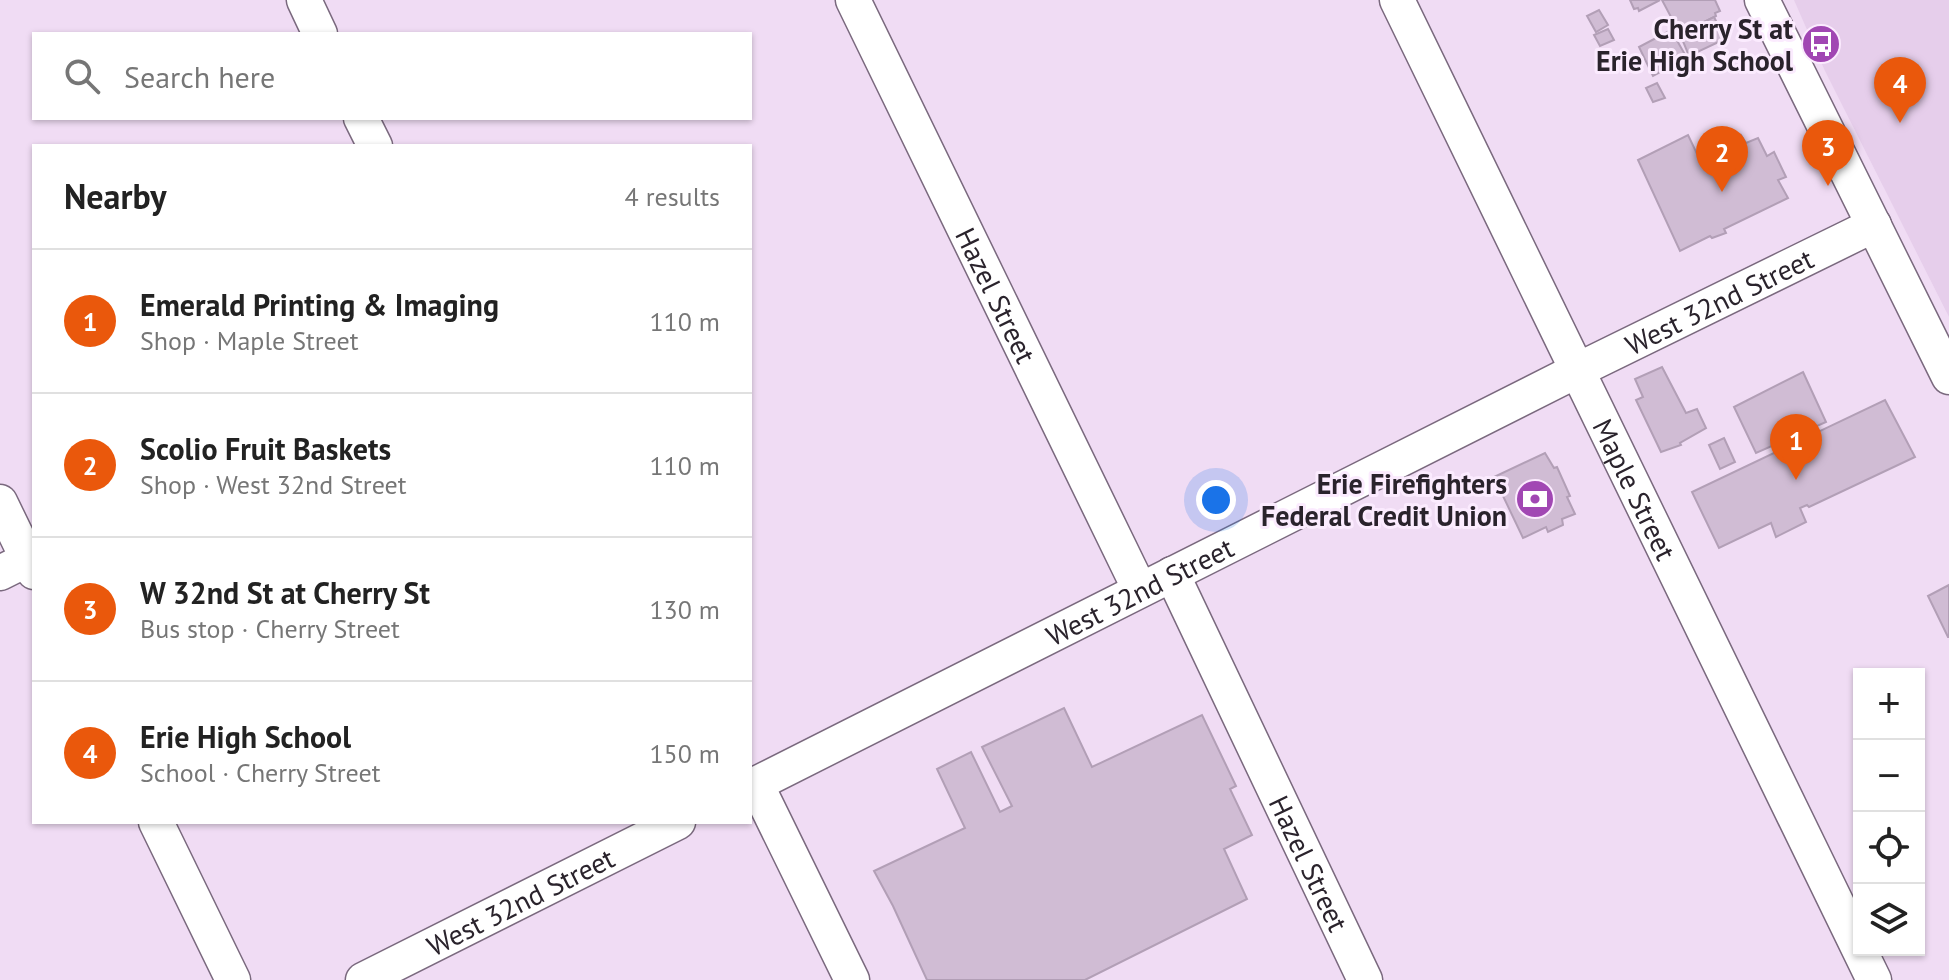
<!DOCTYPE html>
<html lang="en">
<head>
<meta charset="utf-8">
<style>
  :root { --surface:#fff; --page:#f2f2f2; --text:#222; --muted:#767676; --line:#e0e0e0; --accent:#ea580c }
  body { margin:0; font-family:"PT Sans",sans-serif; background:var(--page); color:var(--text) }
  .controls { position:absolute; right:24px; bottom:24px; display:grid; overflow:hidden; border-radius:0px; box-shadow:0 2px 6px #0004 }
  .controls button { width:72px; height:72px; display:grid; place-items:center; padding:0; border:0; border-bottom:2px solid var(--line); background:var(--surface); color:var(--text); font:40px sans-serif }
  .you { position:absolute; left:1216px; top:500px; width:28px; height:28px; margin:-20px; border:6px solid #fff; border-radius:50%; background:#1a73e8; box-shadow:0 0 0 12px #1a73e833 }
  .badge { display:grid; place-items:center; width:52px; height:52px; border-radius:50%; background:var(--accent); color:#fff; font-size:26px; font-weight:700 }
  .pin { position:absolute; translate:-50% -66px; filter:drop-shadow(0 2px 4px #0008) }
  .pin::after { content:''; position:absolute; top:42px; width:28px; height:24px; background:inherit; clip-path:polygon(0 0,100% 0,50% 100%) }
  .list { margin:0; padding:0; list-style:none }
  h2 { display:flex; justify-content:space-between; align-items:center; height:104px; margin:0; padding:0 32px; font-size:34px }
  h2 small { font-size:26px; font-weight:400; color:var(--muted) }
  .list li { display:grid; grid-template-columns:52px 1fr auto; gap:24px; align-items:center; box-sizing:border-box; height:144px; padding:0 32px; border-top:2px solid var(--line) }
  .list b { display:block; font-size:30px; white-space:nowrap }
  .list p { margin:0; font-size:26px; white-space:nowrap; color:var(--muted) }
  .list em { font-size:26px; font-style:normal; color:var(--muted) }
  .icon { flex:none; width:44px; height:44px; fill:none; stroke:currentColor; stroke-width:2; stroke-linecap:round; stroke-linejoin:round }
  .map { position:relative; flex:none; width:1949px; height:980px; overflow:hidden }
  .search { position:absolute; background:var(--surface); box-shadow:0 2px 6px #0004; left:32px; top:32px; width:720px; height:88px; display:flex; align-items:center; gap:20px; box-sizing:border-box; padding:0 28px; border-radius:0px; color:var(--muted); font-size:30px }
  .panel { position:absolute; background:var(--surface); box-shadow:0 2px 6px #0004; left:32px; top:144px; width:720px; height:680px; border-radius:0px }
  .map>svg:first-child { display:block }
  .built { fill:#e6ceeb }
  .building { fill:#d0bcd4; stroke:#b29fb6; stroke-width:2 }
  .lines { fill:none; stroke-linecap:round; stroke-linejoin:round }
  .minor-casing { stroke:#7a697e; stroke-width:37 }
  .minor { stroke:#fff; stroke-width:34 }
  .labels { text-anchor:middle; dominant-baseline:central; stroke-width:6; stroke-linejoin:round; paint-order:stroke }
  .poi-label { font-size:28px; font-weight:bold; fill:#2a232c; stroke:#fbebfe; text-anchor:end }
  .street-label { font-size:28px; fill:#2a232c; stroke:#fbebfe }
</style>
</head>
<body>
<div class="map">
<svg width="1949" height="980" viewBox="0 0 1949 980">
  <rect width="100%" height="100%" fill="#f0dcf4"/>
  <path class="built" d="M 1794,0 L 1949,0 L 1949,317 L 1825,71 Z"/>
  <g class="building">
    <path d="M 1630,0 L 1660,0 L 1639,11 L 1638,8 L 1634,9 Z"/>
    <path d="M 1662,0 L 1715,0 L 1720,11 L 1715,13 L 1716,16 L 1680,34 Z"/>
    <path d="M 1599,10 L 1608,25 L 1596,32 L 1587,16 Z"/>
    <path d="M 1714,17 L 1725,39 L 1689,56 L 1680,34 Z"/>
    <path d="M 1608,29 L 1614,40 L 1600,46 L 1594,35 Z"/>
    <path d="M 1671,30 L 1687,58 L 1653,76 L 1639,47 Z"/>
    <path d="M 1657,83 L 1665,98 L 1653,102 L 1646,88 Z"/>
    <path d="M 1688,135 L 1698,156 L 1741,135 L 1746,143 L 1758,138 L 1767,156 L 1774,152 L 1786,177 L 1778,180 L 1788,198 L 1724,229 L 1726,233 L 1712,238 L 1710,236 L 1680,251 L 1638,160 Z"/>
    <path d="M 1662,367 L 1686,413 L 1697,409 L 1706,428 L 1680,443 L 1681,445 L 1661,452 L 1636,400 L 1643,397 L 1635,379 Z"/>
    <path d="M 1803,372 L 1826,422 L 1756,453 L 1734,407 Z"/>
    <path d="M 1885,400 L 1915,457 L 1809,507 L 1807,505 L 1800,508 L 1806,522 L 1776,537 L 1771,523 L 1719,548 L 1692,492 Z"/>
    <path d="M 1724,438 L 1735,462 L 1720,469 L 1709,445 Z"/>
    <path d="M 1545,453 L 1554,468 L 1557,467 L 1570,496 L 1567,497 L 1575,514 L 1562,519 L 1563,525 L 1548,532 L 1546,527 L 1523,538 L 1494,477 Z"/>
    <path d="M 1949,585 L 1949,637 L 1948,637 L 1928,596 Z"/>
    <path d="M 1064,708 L 1092,767 L 1202,715 L 1236,786 L 1230,789 L 1252,835 L 1224,849 L 1247,899 L 1085,980 L 927,980 L 893,906 L 874,871 L 965,828 L 937,769 L 971,752 L 1000,812 L 1012,806 L 982,747 Z"/>
  </g>
  <g class="lines">
    <g class="minor-casing">
      <g id="minor">
        <path d="M 304,0 L 320,34"/>
        <path id="s1" d="M 853,0 L 1140,590"/>
        <path id="s2" d="M 1397,0 L 1874,980"/>
        <path d="M 1762,0 L 1949,377"/>
        <path d="M 361,118 L 375,146"/>
        <path d="M 0,502 L 34,572"/>
        <path d="M 0,573 L 28,559"/>
        <path id="s3" d="M 1172,574 L 1365,980"/>
        <path d="M 756,784 L 852,980"/>
        <path id="s4" d="M 750,787 L 1576,371 L 1874,225"/>
        <path d="M 156,822 L 233,980"/>
        <path id="s5" d="M 363,980 L 678,822"/>
      </g>
    </g>
    <use href="#minor" class="minor"/>
  </g>
  <defs>
    <g id="bus-disc" transform="scale(2)"><circle r="9.5" fill="#a147b3" stroke="#fbebfe"/><path d="M-5-6H5V4H4V6H2V4H-2V6H-4V4H-5ZM-3.5-4V0h7V-4ZM-3.5 1.2v1.5H-2V1.2ZM2 1.2v1.5H3.5V1.2Z" fill="#fff"/></g>
    <g id="bank-disc" transform="scale(2)"><circle r="9.5" fill="#a147b3" stroke="#fbebfe"/><path d="M-6-4H6V4H-6ZM0-2.3a2.3 2.3 0 1 0 0 4.6a2.3 2.3 0 1 0 0-4.6Z" fill="#fff"/></g>
  </defs>
  <g fill-rule="evenodd">
    <use href="#bus-disc" x="1821" y="44"/>
    <use href="#bank-disc" x="1535" y="499"/>
  </g>
  <g class="labels">
    <g class="poi-label">
      <text x="1793" y="28">Cherry St at<tspan x="1793" dy="32">Erie High School</tspan></text>
      <text x="1507" y="483">Erie Firefighters<tspan x="1507" dy="32">Federal Credit Union</tspan></text>
    </g>
    <g class="street-label">
      <text stroke="none"><textPath href="#s1" startOffset="328">Hazel Street</textPath></text>
      <text stroke="none"><textPath href="#s4" startOffset="1084">West 32nd Street</textPath></text>
      <text stroke="none"><textPath href="#s2" startOffset="544">Maple Street</textPath></text>
      <text stroke="none"><textPath href="#s4" startOffset="436">West 32nd Street</textPath></text>
      <text stroke="none"><textPath href="#s3" startOffset="320">Hazel Street</textPath></text>
      <text stroke="none"><textPath href="#s5" startOffset="176">West 32nd Street</textPath></text>
    </g>
  </g>
</svg>
<div class="controls">
<button>+</button>
<button>−</button>
<button><svg class="icon" aria-label="locate" viewBox="0 0 24 24"><circle cx="12" cy="12" r="6"/><path d="M12 2v4M12 18v4M2 12h4M18 12h4"/></svg></button>
<button><svg class="icon" aria-label="layers" viewBox="0 0 24 24"><path d="M12 4l9 5-9 5-9-5zM3 14l9 5 9-5"/></svg></button>
</div>
<div class="you"></div>
<div class="pin badge" style="left:1796px;top:480px">1</div>
<div class="pin badge" style="left:1722px;top:192px">2</div>
<div class="pin badge" style="left:1828px;top:186px">3</div>
<div class="pin badge" style="left:1900px;top:123px">4</div>
<div class="search"><svg class="icon" aria-label="search" viewBox="0 0 24 24"><circle cx="10" cy="10" r="6"/><path d="M15 15l6 6"/></svg>Search here</div>
<section class="panel">
<h2>Nearby<small>4 results</small></h2>
<ul class="list">
<li><span class="badge">1</span><div><b>Emerald Printing &amp; Imaging</b><p>Shop · Maple Street</p></div><em>110 m</em></li>
<li><span class="badge">2</span><div><b>Scolio Fruit Baskets</b><p>Shop · West 32nd Street</p></div><em>110 m</em></li>
<li><span class="badge">3</span><div><b>W 32nd St at Cherry St</b><p>Bus stop · Cherry Street</p></div><em>130 m</em></li>
<li><span class="badge">4</span><div><b>Erie High School</b><p>School · Cherry Street</p></div><em>150 m</em></li>
</ul>
</section>
</div>
</body>
</html>
